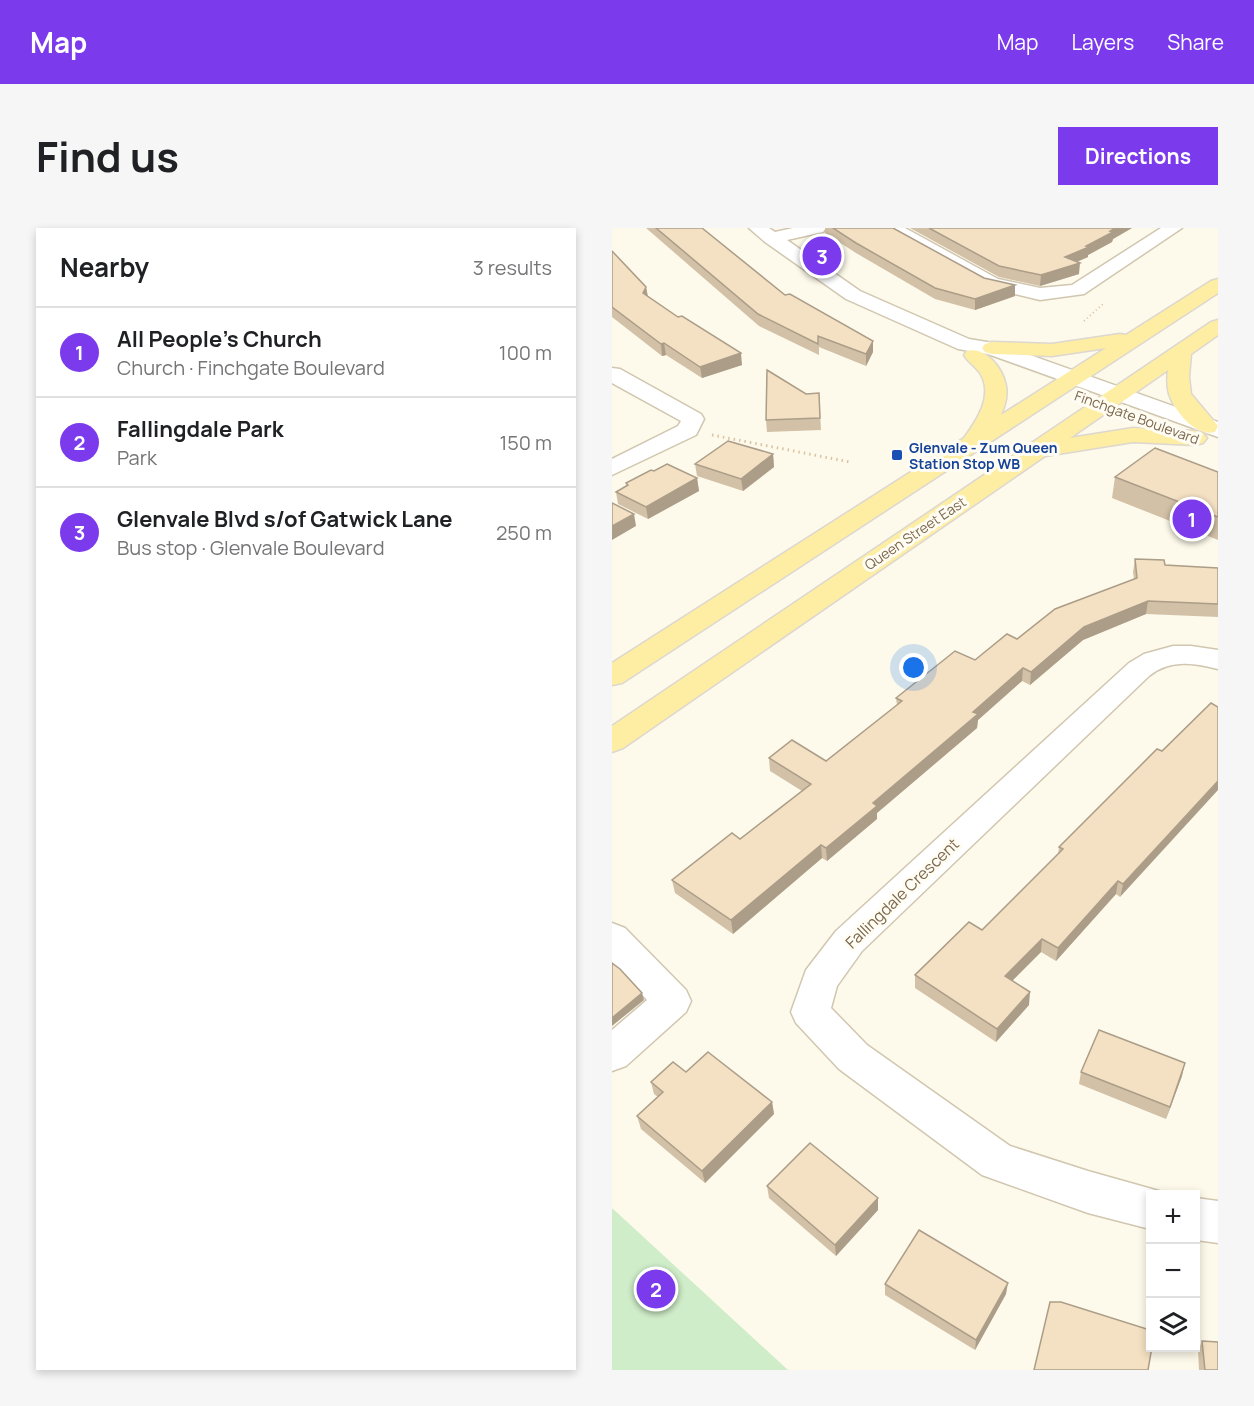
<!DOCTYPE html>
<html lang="en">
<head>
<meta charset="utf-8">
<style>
  :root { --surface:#fff; --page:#f6f6f6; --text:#202124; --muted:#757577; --line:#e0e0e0; --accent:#7c3aed }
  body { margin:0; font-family:Manrope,sans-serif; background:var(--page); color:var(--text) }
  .controls { position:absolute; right:18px; bottom:18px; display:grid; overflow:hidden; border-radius:0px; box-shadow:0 3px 9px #0003 }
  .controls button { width:54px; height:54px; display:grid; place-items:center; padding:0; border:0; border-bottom:2px solid var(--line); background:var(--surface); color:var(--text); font:30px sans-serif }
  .you { position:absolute; left:302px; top:440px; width:21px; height:21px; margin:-15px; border:4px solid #fff; border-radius:50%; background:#1a73e8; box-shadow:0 0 0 9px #1a73e833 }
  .badge { display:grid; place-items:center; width:39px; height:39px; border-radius:50%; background:var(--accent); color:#fff; font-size:20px; font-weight:700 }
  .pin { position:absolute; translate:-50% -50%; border:3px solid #fff; box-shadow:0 2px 6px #0006 }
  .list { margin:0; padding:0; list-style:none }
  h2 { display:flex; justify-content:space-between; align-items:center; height:78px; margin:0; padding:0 24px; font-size:26px }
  h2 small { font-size:20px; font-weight:400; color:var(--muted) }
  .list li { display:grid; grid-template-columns:39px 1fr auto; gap:18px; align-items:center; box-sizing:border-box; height:90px; padding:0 24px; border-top:2px solid var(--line) }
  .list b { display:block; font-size:22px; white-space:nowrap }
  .list p { margin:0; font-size:20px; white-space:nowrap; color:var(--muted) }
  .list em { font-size:20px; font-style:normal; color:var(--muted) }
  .icon { flex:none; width:33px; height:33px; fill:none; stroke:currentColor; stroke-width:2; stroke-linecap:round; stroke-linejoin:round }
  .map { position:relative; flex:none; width:606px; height:1142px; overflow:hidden; border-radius:0px }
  header { display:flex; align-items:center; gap:36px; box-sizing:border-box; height:84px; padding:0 30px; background:var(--accent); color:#fff }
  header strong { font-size:28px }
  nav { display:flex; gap:33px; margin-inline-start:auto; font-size:21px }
  .intro { display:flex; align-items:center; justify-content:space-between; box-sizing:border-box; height:144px; padding:0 36px }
  h1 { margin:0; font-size:42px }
  .button { padding:15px 27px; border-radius:0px; background:var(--accent); color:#fff; font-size:21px; font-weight:700 }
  main { display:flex; gap:36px; padding:0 36px }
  aside { flex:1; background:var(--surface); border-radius:0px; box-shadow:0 3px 9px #0003 }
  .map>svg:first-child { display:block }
  .green { fill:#cfedc8 }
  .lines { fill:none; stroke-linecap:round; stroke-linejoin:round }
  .minor-casing { stroke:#d1c6af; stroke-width:3 }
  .major-casing { stroke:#ddd7d0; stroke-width:3 }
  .path-far1 { stroke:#dac4a4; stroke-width:2; stroke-dasharray:1 3; stroke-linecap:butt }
  .path { stroke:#dac4a4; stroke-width:3; stroke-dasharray:1.5 4; stroke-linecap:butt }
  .minor { fill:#fff; fill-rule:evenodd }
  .major { fill:#fdeea3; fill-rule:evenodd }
  .wall { fill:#d2c1a7 }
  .shaded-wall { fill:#ab9d88 }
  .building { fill:#f4e0c2; stroke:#ab9d88; stroke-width:1.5 }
  .transit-dot { fill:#1a4fb4; stroke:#fffdf3; stroke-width:2 }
  .labels { text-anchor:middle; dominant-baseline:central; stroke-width:6; stroke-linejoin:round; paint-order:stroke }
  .far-street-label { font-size:14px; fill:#7b674c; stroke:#fffdf3 }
  .far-transit-label { font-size:14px; font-weight:bold; fill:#164399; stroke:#fffdf3; text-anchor:start }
  .street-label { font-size:16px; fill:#7b674c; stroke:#fffdf3 }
</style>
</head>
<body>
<header>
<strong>Map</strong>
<nav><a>Map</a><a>Layers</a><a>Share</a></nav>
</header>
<div class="intro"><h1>Find us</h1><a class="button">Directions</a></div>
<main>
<aside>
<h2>Nearby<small>3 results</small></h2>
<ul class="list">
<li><span class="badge">1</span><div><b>All People's Church</b><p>Church · Finchgate Boulevard</p></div><em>100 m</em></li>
<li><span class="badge">2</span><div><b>Fallingdale Park</b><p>Park</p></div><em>150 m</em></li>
<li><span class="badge">3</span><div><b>Glenvale Blvd s/of Gatwick Lane</b><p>Bus stop · Glenvale Boulevard</p></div><em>250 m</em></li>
</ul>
</aside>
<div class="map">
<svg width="606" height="1142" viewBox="0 0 606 1142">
  <rect width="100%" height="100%" fill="#fdfaeb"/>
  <path class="green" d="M 0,980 L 176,1142 L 0,1142 Z"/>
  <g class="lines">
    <g class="minor-casing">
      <g id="minor">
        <path d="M 137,0 L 157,0 L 163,4 L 181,0 L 214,0 L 211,4 L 175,12 L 248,63 L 357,111 L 387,116 L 606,194 L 606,209 L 376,126 L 346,121 L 234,71 L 153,14 Z"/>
        <path d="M 271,0 L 293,0 L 386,51 L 428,60 L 460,57 L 549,0 L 570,0 L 472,66 L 428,72 L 373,59 L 274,4 Z"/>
        <path d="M 0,140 L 8,141 L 89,186 L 92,191 L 84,207 L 0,247 L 0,231 L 66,198 L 69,193 L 0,155 Z"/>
        <path d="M 561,418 L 579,418 L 606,422 L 606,441 C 582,435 558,431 537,448 L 250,723 L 225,758 L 219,780 L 255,817 L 398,918 L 476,943 L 554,965 L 538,966 L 538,1001 L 476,985 L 370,947 L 227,841 L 184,795 L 179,784 L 194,742 L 224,703 L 517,435 L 532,426 Z"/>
        <path d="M 0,695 L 13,700 L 74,762 L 79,773 L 74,784 L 14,838 L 0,843 L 0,802 L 35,772 L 0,734 Z"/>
        <path d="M 584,970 L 606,973 L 606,1015 L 584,1012 Z"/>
      </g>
    </g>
    <g class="major-casing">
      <g id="major">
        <path d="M 606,51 L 606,65 L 10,455 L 0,457 L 0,435 L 352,210 C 365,192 382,167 368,145 C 363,138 356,134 352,127 L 355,123 C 373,118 391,140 394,158 C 396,168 393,178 389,187 L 494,120 L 440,128 L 380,126 L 373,124 L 370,120 L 373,116 L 380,114 L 440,116 L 508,106 L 514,107 L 599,53 Z"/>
        <path d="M 606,92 L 606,107 L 579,126 L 577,149 L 579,166 L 606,198 L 603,204 C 584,209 563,184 557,166 C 555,159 555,150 556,142 L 458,210 L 521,200 L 583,203 L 591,205 L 595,210 L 591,215 L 583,217 L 521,214 L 433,228 L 11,520 L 0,524 L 0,498 L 599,94 Z"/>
      </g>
    </g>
    <path class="path-far1" d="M 472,93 L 491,76"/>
    <path class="path" d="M 100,207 L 238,234"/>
    <use href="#minor" class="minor"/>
    <use href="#major" class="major"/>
  </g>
  <g class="wall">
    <path d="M 34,0 L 90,0 L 173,67 L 261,124 L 254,138 L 207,119 L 207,127 L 147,98 Z"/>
    <path d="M 213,0 L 281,0 L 403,68 L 363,82 L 323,71 L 244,25 L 213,5 Z"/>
    <path d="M 298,0 L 520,0 L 501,11 L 500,14 L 476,27 L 476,29 L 465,34 L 467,46 L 428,58 L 387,49 Z"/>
    <path d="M 0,23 L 34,59 L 36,68 L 130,137 L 90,150 L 54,127 L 50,128 L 0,89 Z"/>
    <path d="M 207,165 L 209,202 L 155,204 L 154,192 L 194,166 Z"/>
    <path d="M 161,226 L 162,239 L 131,263 L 85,248 L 83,236 Z"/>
    <path d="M 42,243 L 85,250 L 87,263 L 36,291 L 6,276 L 4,264 L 14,258 L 14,255 Z"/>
    <path d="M 606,244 L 606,312 L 500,270 L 503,249 Z"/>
    <path d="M 523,331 L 553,337 L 606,340 L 606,389 L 534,386 L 471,412 L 418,457 L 410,453 L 366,492 L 365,500 L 265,585 L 265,591 L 215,633 L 210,630 L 121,706 L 63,665 L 60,652 L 128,611 L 190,563 L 158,543 L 157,530 L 214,533 L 285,477 L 284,470 L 363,432 L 522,351 L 521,344 Z"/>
    <path d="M 545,521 L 508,669 L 504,666 L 444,733 L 429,724 L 400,753 L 417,777 L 384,814 L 303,760 L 303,747 L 370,702 L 446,627 L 447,619 Z"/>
    <path d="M 74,844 L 160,874 L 162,886 L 93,955 L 29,901 L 25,888 L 46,869 L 42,866 L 39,854 Z"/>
    <path d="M 469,844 L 570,848 L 554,891 L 467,856 Z"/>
    <path d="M 155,958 L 266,982 L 224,1028 L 157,970 Z"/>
    <path d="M 273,1056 L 394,1066 L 363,1122 L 273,1067 Z"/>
    <path d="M 590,1113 L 606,1142 L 587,1142 L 586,1123 Z"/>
  </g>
  <g class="shaded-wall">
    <path d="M 504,0 L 520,0 L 501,11 L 500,14 L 476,27 L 476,29 L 452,39 L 453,29 L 474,18 Z"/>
    <path d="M 468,35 L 467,46 L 428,58 L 429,47 Z"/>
    <path d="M 403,57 L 403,68 L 363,82 L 363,71 Z"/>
    <path d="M 34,59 L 36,70 L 31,65 Z"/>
    <path d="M 261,113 L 261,124 L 254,138 L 254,126 Z"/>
    <path d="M 52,115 L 54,127 L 50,128 L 49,116 Z"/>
    <path d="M 129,125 L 130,137 L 90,150 L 88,139 Z"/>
    <path d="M 161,226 L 162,239 L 131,263 L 129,251 Z"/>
    <path d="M 85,250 L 87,263 L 36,291 L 34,279 Z"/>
    <path d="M 22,286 L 24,298 L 0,312 L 0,298 Z"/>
    <path d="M 536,373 L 534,386 L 471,412 L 418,457 L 419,444 L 472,399 Z"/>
    <path d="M 411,440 L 410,453 L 366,492 L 365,500 L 265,585 L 265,591 L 215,633 L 214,620 L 261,575 L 361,484 Z"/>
    <path d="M 606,553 L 606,562 L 508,669 L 511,656 Z"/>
    <path d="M 209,617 L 210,630 L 121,706 L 119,692 Z"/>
    <path d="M 506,653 L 504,666 L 444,733 L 446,720 Z"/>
    <path d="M 430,711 L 429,724 L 392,761 L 393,748 Z"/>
    <path d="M 418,764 L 417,777 L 384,814 L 385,801 Z"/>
    <path d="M 30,765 L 32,772 L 0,798 L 0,790 Z"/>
    <path d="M 573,835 L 570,848 L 554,891 L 558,879 Z"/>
    <path d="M 160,874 L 162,886 L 93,955 L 90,943 Z"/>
    <path d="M 266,970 L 266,982 L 224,1028 L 223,1017 Z"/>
    <path d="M 396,1055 L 394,1066 L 363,1122 L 364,1112 Z"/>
  </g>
  <g class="building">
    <path d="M 44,0 L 90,0 L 173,67 L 178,66 L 261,113 L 254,126 L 206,108 L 206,116 L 146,86 Z"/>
    <path d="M 221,0 L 281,0 L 372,50 L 403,57 L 363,71 L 323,60 L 244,15 Z"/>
    <path d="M 317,0 L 504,0 L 498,3 L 501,4 L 474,18 L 477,19 L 453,29 L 468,35 L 429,47 L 387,38 Z"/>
    <path d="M 0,23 L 34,59 L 31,65 L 66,89 L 70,88 L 129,125 L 88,139 L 52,115 L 49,116 L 0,79 Z"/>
    <path d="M 155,142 L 194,166 L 207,165 L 208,190 L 154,192 Z"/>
    <path d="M 116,213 L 161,226 L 129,251 L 83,236 Z"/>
    <path d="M 543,220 L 606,244 L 606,289 L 503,249 Z"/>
    <path d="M 55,236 L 85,250 L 34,279 L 4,264 L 16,257 L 14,255 L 39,242 L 42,243 Z"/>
    <path d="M 0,275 L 22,286 L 0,298 Z"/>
    <path d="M 523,331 L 552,332 L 553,337 L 606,340 L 606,376 L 536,373 L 472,399 L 419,444 L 411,440 L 361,484 L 366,486 L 261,575 L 265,578 L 214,620 L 209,617 L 119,692 L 60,652 L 120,605 L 128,611 L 199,556 L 157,530 L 180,512 L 214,533 L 290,473 L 284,470 L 343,423 L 363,432 L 395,406 L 405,411 L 443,381 L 525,350 Z"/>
    <path d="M 599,475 L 606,479 L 606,553 L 511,656 L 506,653 L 446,720 L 430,711 L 393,748 L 418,764 L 385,801 L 303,747 L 357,694 L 370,702 L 451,621 L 447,619 L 545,521 L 550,523 Z"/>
    <path d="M 0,735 L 8,741 L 30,765 L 0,790 Z"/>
    <path d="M 487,802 L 573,835 L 558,879 L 469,844 Z"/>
    <path d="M 96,824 L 160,874 L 90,943 L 25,888 L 51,864 L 39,854 L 61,834 L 74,844 Z"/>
    <path d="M 198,915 L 266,970 L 223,1017 L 155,958 Z"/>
    <path d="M 307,1002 L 396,1055 L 364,1112 L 273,1056 Z"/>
    <path d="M 438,1074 L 449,1074 L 538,1102 L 538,1119 L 540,1119 L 536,1142 L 422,1142 Z"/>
    <path d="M 590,1113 L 606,1114 L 606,1142 L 593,1142 Z"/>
  </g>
  <rect class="transit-dot" x="279" y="221" width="12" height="12" rx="3"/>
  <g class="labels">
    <g class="far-street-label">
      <text transform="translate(525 189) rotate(20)">Finchgate Boulevard</text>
      <text transform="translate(303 305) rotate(-34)">Queen Street East</text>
    </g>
    <g class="far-transit-label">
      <text x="297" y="219">Glenvale - Zum Queen<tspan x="297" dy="16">Station Stop WB</tspan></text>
    </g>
    <g class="street-label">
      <text transform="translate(290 665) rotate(-44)">Fallingdale Crescent</text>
    </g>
  </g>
</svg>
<div class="controls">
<button>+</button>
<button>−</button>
<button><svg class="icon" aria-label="layers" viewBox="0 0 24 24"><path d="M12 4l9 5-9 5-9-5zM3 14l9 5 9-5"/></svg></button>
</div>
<div class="you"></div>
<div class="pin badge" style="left:580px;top:291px">1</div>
<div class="pin badge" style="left:44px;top:1061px">2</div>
<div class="pin badge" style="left:210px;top:28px">3</div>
</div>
</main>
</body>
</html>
